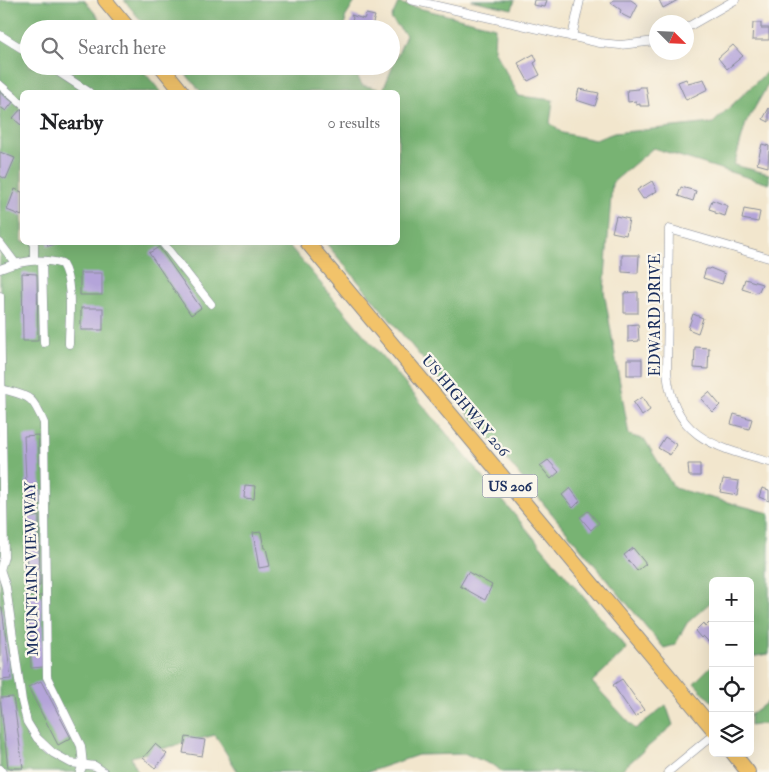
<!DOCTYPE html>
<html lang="en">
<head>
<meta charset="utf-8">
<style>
  :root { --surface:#fff; --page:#f6f6f6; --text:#202124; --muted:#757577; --line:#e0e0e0 }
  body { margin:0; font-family:"IM FELL Double Pica",serif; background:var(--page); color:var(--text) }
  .controls { position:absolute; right:15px; bottom:15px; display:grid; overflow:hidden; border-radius:8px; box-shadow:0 5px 20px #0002 }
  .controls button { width:45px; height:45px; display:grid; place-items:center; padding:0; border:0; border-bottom:1px solid var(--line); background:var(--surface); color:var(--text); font:25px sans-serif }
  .compass { position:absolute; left:649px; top:15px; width:45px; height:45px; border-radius:50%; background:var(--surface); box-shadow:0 5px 20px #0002; rotate:114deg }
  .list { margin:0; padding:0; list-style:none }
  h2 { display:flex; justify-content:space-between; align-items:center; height:65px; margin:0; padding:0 20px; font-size:21px }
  h2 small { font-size:16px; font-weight:400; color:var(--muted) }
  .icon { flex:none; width:28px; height:28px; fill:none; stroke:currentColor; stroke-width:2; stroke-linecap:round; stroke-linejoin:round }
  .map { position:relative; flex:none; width:769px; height:772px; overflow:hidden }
  .search { position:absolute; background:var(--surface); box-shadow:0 5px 20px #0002; left:20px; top:20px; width:380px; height:55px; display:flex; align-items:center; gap:12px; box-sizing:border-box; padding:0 18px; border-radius:28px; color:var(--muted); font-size:19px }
  .panel { position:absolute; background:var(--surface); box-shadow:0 5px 20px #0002; left:20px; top:90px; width:380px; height:155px; border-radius:8px }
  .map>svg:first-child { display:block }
  .forest { fill:#78b373; stroke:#4a7168 }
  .building { fill:#b4a4d9 }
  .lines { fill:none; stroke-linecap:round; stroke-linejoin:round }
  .street-casing { stroke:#868a96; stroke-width:9 }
  .highway-casing { stroke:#868a96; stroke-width:16 }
  .street { stroke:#fff; stroke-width:8 }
  .highway { stroke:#f2c36a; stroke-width:14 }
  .labels { text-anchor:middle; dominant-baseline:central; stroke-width:4.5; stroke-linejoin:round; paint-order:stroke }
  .shield { fill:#fbf7ec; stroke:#5e6b89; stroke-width:1 }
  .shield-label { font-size:14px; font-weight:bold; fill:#1b2f5e }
  .street-label { font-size:15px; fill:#1b2f5e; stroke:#fbf7ec }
</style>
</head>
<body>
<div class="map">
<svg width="769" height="772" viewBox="0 0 769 772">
  <rect width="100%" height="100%" fill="#fbf7ec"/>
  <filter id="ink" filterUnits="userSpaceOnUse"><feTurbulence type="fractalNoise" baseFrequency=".02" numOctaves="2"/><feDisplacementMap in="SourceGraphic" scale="10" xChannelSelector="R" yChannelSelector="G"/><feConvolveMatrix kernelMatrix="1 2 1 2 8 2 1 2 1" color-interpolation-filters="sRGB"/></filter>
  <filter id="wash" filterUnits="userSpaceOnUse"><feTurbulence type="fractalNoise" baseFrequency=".0096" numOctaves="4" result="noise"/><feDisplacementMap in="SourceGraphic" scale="20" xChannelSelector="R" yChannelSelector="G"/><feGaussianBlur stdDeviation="1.12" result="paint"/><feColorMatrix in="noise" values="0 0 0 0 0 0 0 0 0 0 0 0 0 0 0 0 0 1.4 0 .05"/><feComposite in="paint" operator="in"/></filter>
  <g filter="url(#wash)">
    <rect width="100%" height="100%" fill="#f2e6cd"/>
    <g class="forest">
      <path d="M 0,0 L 84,0 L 108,29 L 29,29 L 29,66 L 139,66 L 161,92 L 22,92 L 22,242 L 287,243 L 627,649 L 592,682 L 635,729 L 666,705 L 673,725 L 619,772 L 502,772 L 495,766 L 466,754 L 418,755 L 368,772 L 238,772 L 215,735 L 131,757 L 138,772 L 0,772 Z"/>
      <path d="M 124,0 L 356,0 L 345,18 L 346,29 L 148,29 Z"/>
      <path d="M 471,0 L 515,0 L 512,9 Z"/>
      <path d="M 398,3 L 495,27 L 494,50 L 519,96 L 553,100 L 550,123 L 562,133 L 595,140 L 614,133 L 713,123 L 769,70 L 769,83 L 746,123 L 734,165 L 769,174 L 769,184 L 653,148 L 612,183 L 604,291 L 629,435 L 645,440 L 674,488 L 769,513 L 769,654 L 750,657 L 750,624 L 753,617 L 750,616 L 750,581 L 713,581 L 713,600 L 687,623 L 675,645 L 664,648 L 326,243 L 398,242 L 398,92 L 201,92 L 179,66 L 352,66 L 362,85 L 383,90 L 406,35 L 391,19 Z"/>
      <path d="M 713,664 L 713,703 L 694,683 Z"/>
      <path d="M 769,701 L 769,723 L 750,726 L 750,715 Z"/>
    </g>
    <g id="blocks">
      <g class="building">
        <path d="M 534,0 L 547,0 L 545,7 L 533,5 Z"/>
        <path d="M 613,0 L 631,0 L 638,5 L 631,19 L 623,15 L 620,12 L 621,10 L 611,3 Z"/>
        <path d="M 659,0 L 678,0 L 663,8 Z"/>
        <path d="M 366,14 L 375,16 L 371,29 L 349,29 L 353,18 L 351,15 L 364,19 Z"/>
        <path d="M 753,23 L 761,23 L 761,28 L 769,28 L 769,40 L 752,40 Z"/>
        <path d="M 733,45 L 743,56 L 727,69 L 718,58 Z"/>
        <path d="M 534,54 L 537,61 L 534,63 L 540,75 L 528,81 L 518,63 Z"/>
        <path d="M 686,79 L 688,83 L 704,79 L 708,89 L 686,100 L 678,82 Z"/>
        <path d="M 639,87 L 646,87 L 649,106 L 640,106 L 640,104 L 636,105 L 636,101 L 628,102 L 627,90 L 639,89 Z"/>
        <path d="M 579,89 L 599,93 L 595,106 L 576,100 Z"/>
        <path d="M 0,92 L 13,102 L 6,111 L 0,107 Z"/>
        <path d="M 769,108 L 769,122 L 763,119 Z"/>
        <path d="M 21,109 L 22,110 L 22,126 L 13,118 Z"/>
        <path d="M 762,144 L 769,146 L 768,167 L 757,164 Z"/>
        <path d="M 0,152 L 15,158 L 6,179 L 0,176 Z"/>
        <path d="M 652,181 L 657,191 L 643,199 L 637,190 Z"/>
        <path d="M 681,187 L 696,191 L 693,201 L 678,196 Z"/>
        <path d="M 15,189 L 22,192 L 22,216 L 7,210 Z"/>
        <path d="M 712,200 L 728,206 L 725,216 L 715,213 L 715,211 L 709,209 Z"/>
        <path d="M 744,209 L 760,212 L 758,222 L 742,219 Z"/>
        <path d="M 616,216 L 629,219 L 626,235 L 612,232 Z"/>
        <path d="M 47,242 L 61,242 L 61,243 L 48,246 Z"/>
        <path d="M 159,247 L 201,308 L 191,315 L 149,253 Z"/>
        <path d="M 622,255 L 639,255 L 638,273 L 622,272 Z"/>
        <path d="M 710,268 L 725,274 L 722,284 L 703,278 L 706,269 L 709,269 Z"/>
        <path d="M 22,273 L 37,274 L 38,341 L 23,341 Z"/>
        <rect x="80" y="273" width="22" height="22"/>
        <path d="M 745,279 L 762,284 L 759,291 L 755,293 L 742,289 Z"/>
        <path d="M 638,292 L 638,313 L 624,313 L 624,293 Z"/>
        <rect x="81" y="308" width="22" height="22"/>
        <path d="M 693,314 L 703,318 L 698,333 L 688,329 Z"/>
        <path d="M 638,324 L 639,341 L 628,342 L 628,325 Z"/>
        <path d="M 695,347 L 709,348 L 708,369 L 694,368 Z"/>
        <rect x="627" y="359" width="15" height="16"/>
        <path d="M 709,392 L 720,405 L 713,412 L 701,399 Z"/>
        <path d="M 642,397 L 650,410 L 642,416 L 633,403 Z"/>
        <path d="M 734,414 L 752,419 L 749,429 L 731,424 Z"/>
        <path d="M 38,435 L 42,502 L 27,503 L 24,436 Z"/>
        <path d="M 665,437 L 677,445 L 670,455 L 658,448 Z"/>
        <path d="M 548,460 L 559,472 L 551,479 L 540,466 Z"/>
        <path d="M 688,464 L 700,464 L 700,476 L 689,476 Z"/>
        <path d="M 723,479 L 739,481 L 737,495 L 720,492 Z"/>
        <path d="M 245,485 L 255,486 L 254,499 L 244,498 Z"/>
        <path d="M 570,488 L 580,501 L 573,508 L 562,495 Z"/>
        <path d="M 762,488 L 769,490 L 769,501 L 759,497 Z"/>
        <path d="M 588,511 L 599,523 L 591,530 L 580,517 Z"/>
        <path d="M 39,516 L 40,586 L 28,586 L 27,517 Z"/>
        <path d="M 261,532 L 264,548 L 266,548 L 270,566 L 259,568 L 253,533 Z"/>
        <path d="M 633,548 L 646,564 L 637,571 L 624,555 Z"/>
        <path d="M 468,572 L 492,585 L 485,600 L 460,586 Z"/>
        <path d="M 29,596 L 42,596 L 44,667 L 31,668 Z"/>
        <path d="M 0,608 L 2,608 L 11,679 L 0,680 Z"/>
        <path d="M 703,623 L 705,627 L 709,623 L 713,628 L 713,642 L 711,644 L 703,636 L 701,638 L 695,631 Z"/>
        <path d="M 622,679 L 644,710 L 635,717 L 613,685 Z"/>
        <path d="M 41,681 L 71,738 L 58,745 L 28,687 Z"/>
        <path d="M 13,697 L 23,768 L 8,768 L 0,698 Z"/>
        <path d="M 186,737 L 205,740 L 202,756 L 183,753 Z"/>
        <path d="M 155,744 L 167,754 L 155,768 L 143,758 Z"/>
      </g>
    </g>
  </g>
  <g filter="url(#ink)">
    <use href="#blocks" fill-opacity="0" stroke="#868a96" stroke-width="1"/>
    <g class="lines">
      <g class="street-casing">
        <g id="street">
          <path d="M 411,0 L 600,43 L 620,45 L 656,41"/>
          <path d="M 686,28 L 735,0"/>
          <path d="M 0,35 L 29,53"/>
          <path d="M 572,37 L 580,0"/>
          <path d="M 49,66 L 89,92"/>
          <path d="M 0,85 L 22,104"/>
          <path d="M 162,242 L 211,304"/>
          <path d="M 0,243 L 16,264"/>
          <path d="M 769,258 L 669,229 L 667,371 C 672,437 715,447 769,462"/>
          <path d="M 34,260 L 34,242"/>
          <path d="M 42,261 L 44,343"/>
          <path d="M 0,269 C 20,261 41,257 62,264 C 74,283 69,321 69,344"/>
          <path d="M 0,296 L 4,557 L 0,570"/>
          <path d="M 2,389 C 30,397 32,395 44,423 L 47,677 L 81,746 L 83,765 L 80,772"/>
          <path d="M 0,569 L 6,587 L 22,701 L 27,722 L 37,738 L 53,753 L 71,763 L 95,766 L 104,772"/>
          <path d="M 0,769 L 2,772"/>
          <path d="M 668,772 L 713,735"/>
        </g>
      </g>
      <g class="highway-casing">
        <g id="highway">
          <path d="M 105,0 L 129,29"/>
          <path d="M 161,66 L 182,92"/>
          <path d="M 307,242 L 713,729"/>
          <path d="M 733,753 L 748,772"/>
        </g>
      </g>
      <use href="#street" class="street"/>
      <use href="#highway" class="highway"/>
    </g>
  </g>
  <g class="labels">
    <rect class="shield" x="482.5" y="474.5" width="55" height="23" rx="4"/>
    <g class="shield-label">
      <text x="510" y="486">US 206</text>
    </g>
    <g class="street-label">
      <text transform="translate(655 315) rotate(-90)">EDWARD DRIVE</text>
      <text transform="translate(465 406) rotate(50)">US HIGHWAY 206</text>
      <text transform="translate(32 569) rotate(-91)">MOUNTAIN VIEW WAY</text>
    </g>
  </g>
</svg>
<div class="controls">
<button>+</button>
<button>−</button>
<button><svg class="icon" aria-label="locate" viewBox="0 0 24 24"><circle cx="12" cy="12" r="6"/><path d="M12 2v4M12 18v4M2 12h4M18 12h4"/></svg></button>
<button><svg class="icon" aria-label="layers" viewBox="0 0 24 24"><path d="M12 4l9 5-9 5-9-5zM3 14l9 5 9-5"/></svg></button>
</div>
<svg class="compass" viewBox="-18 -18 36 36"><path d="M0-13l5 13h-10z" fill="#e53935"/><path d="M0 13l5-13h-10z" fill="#757577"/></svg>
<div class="search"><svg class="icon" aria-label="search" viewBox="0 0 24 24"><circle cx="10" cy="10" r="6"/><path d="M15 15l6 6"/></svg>Search here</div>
<section class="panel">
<h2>Nearby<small>0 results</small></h2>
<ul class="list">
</ul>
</section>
</div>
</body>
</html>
